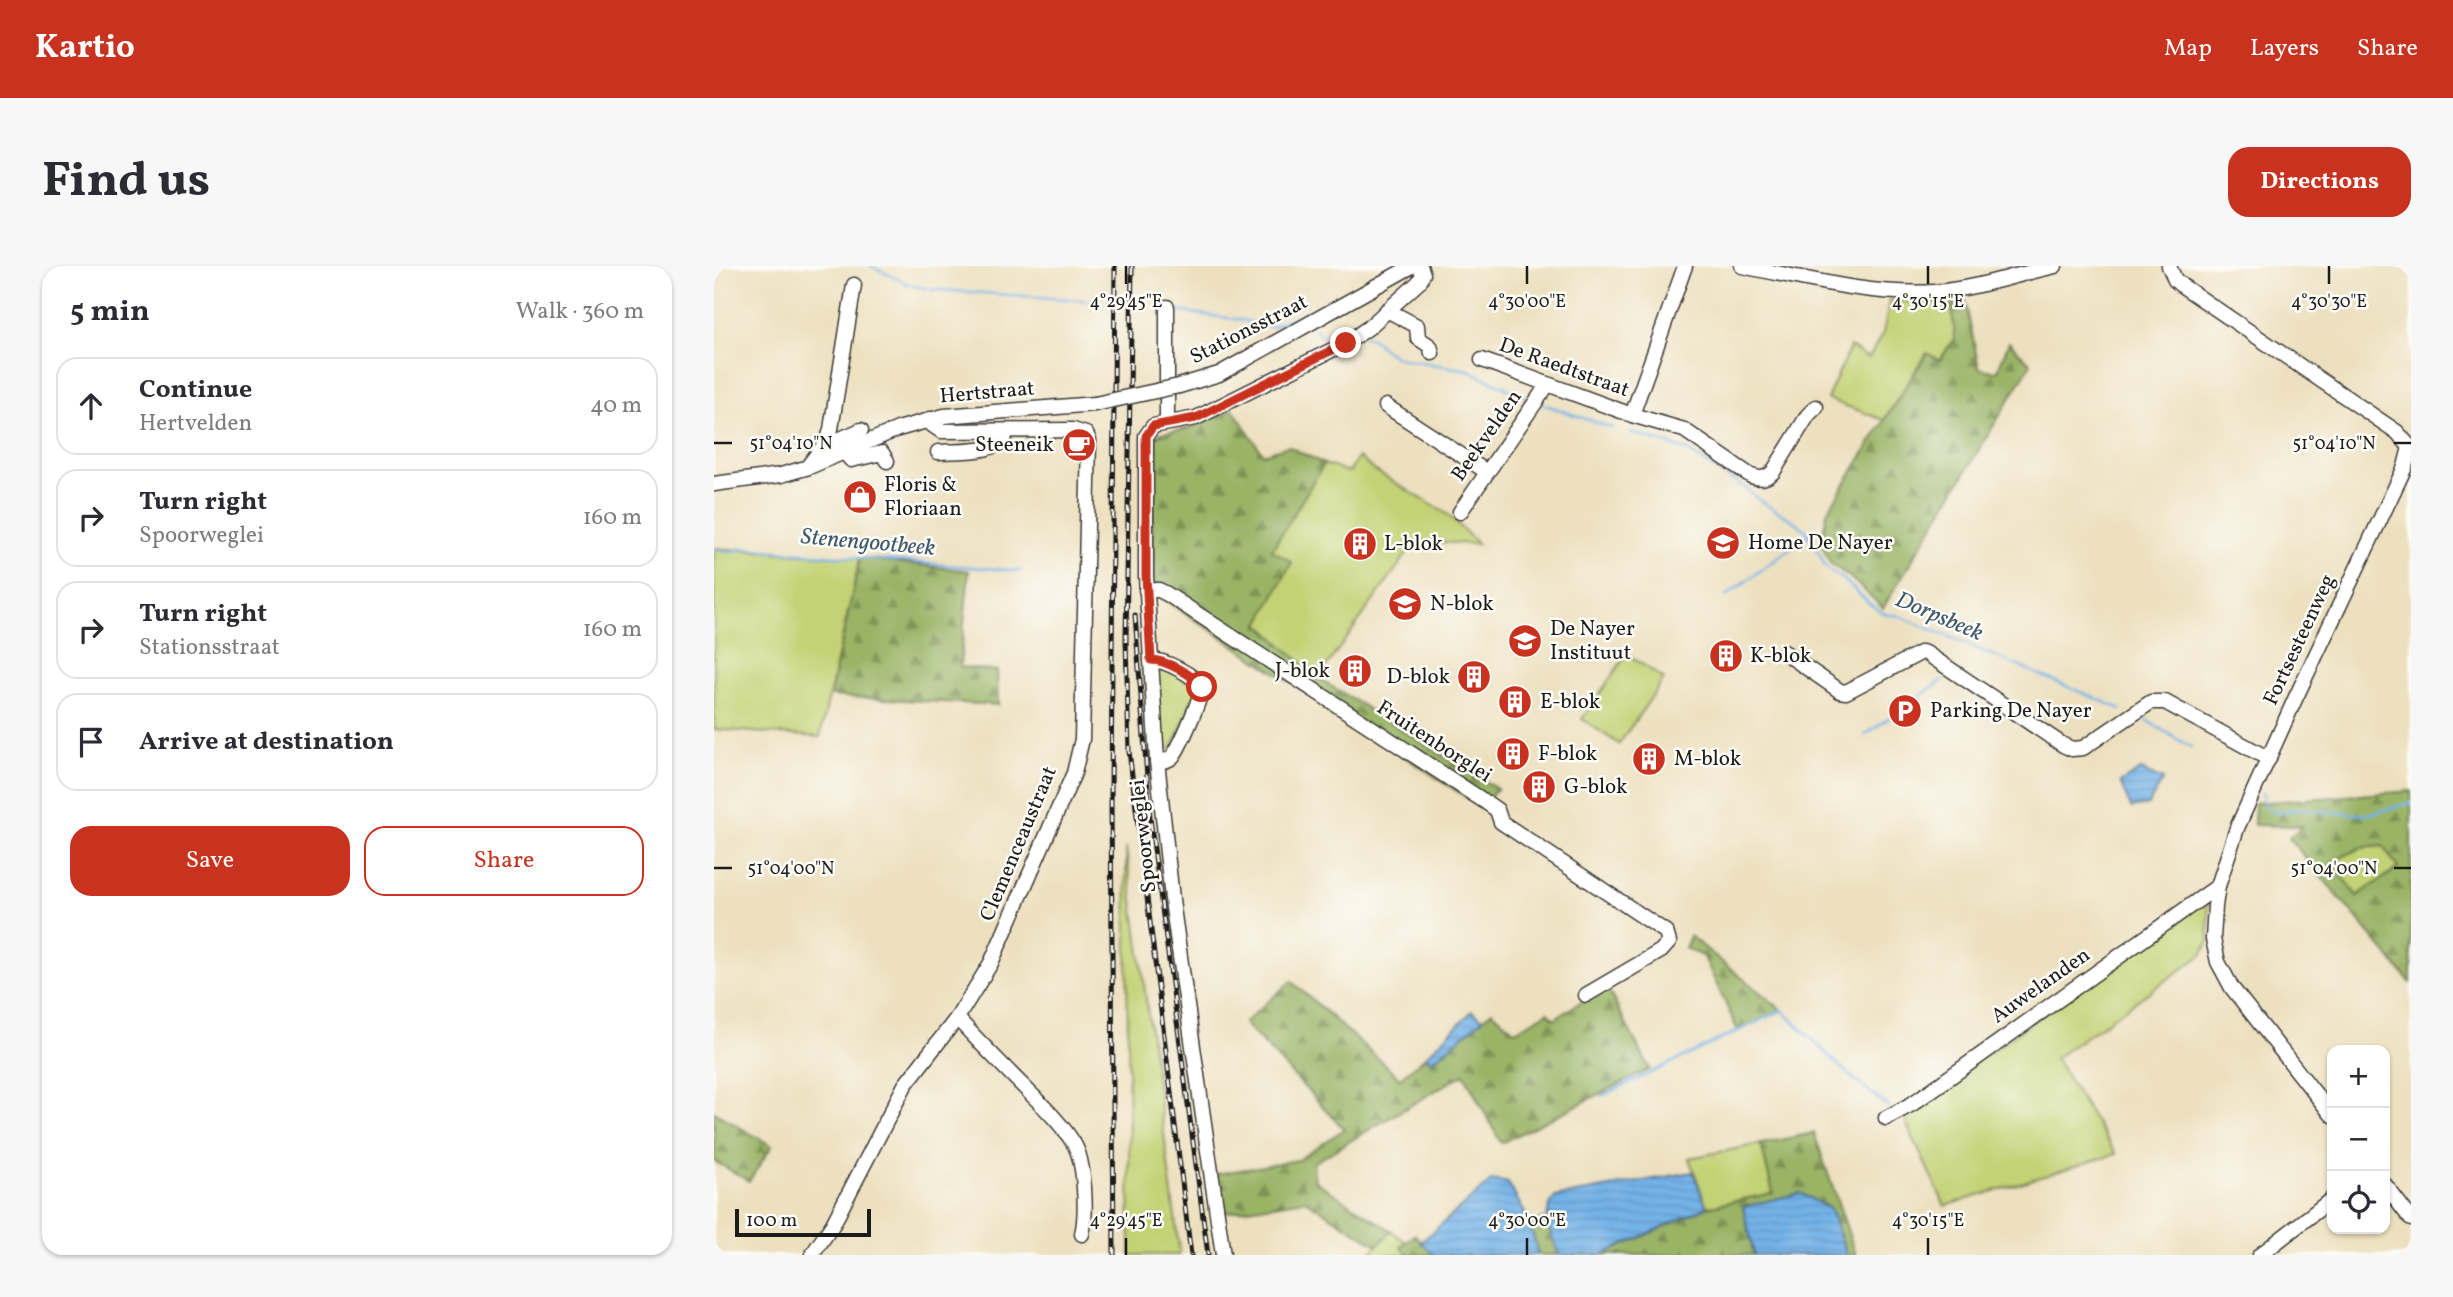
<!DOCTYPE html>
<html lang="en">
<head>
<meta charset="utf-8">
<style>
  :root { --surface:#fff; --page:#f7f7f7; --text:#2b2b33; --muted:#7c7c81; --line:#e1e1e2; --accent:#c8321e }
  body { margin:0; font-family:Vollkorn,serif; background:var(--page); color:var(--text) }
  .controls { position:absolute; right:21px; bottom:21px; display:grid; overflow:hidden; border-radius:14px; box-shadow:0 2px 5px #0004 }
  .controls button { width:63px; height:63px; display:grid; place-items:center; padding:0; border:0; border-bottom:2px solid var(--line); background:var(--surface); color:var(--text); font:35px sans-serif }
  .scale { position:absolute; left:21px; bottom:18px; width:136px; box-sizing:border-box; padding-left:7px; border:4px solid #1c1c1c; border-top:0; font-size:19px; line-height:24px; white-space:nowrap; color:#1c1c1c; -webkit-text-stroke:5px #fdfcf7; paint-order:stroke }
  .stop { position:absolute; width:21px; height:21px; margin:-16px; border:5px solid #c8321e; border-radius:50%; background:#fff }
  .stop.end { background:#c8321e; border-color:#fff; box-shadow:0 2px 7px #0008 }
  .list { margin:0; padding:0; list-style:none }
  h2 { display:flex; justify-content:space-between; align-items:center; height:91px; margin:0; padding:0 28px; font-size:30px }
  h2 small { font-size:23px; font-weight:400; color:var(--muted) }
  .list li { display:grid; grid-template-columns:46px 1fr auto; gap:21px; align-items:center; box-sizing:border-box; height:98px; margin:0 14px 14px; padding:0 14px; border:2px solid var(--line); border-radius:21px }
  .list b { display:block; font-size:26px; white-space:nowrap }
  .list p { margin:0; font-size:23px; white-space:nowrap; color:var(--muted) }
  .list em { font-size:23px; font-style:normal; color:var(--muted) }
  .actions { display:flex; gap:14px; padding:21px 28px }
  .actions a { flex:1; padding:16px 0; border:2px solid var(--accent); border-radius:21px; text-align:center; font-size:24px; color:var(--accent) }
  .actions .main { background:var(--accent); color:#fff }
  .icon { flex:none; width:38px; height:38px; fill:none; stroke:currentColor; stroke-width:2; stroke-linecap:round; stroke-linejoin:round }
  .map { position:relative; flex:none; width:1697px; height:989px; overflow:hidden; border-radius:21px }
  header { display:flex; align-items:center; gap:42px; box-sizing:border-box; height:98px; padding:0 35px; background:var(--accent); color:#fff }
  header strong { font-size:33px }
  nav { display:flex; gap:38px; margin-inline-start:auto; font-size:24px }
  .intro { display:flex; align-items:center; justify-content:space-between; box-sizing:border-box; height:168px; padding:0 42px }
  h1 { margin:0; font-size:49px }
  .button { padding:18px 32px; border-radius:21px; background:var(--accent); color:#fff; font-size:24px; font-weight:700 }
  main { display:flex; gap:42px; padding:0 42px }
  aside { flex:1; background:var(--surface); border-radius:21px; box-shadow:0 2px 5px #0004 }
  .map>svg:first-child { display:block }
  .green { fill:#c3d274; stroke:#707748; stroke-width:2 }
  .forest { fill:url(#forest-firs); stroke:#5b6841; stroke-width:2; fill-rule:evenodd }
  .water { fill:url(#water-rules); stroke:#486782; stroke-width:2 }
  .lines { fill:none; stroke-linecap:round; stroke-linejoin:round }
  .stream { stroke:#73b2e7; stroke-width:2.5 }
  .minor-casing { stroke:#3b3934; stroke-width:17 }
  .minor { stroke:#fff; stroke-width:14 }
  .rail-casing { stroke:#1c1c1c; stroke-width:5 }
  .rail { stroke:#fdfcf7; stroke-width:2.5; stroke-dasharray:8; stroke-linecap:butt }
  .minor-bridge-casing { stroke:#3b3934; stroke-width:17; stroke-linecap:butt }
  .minor-bridge { stroke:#fff; stroke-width:14 }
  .route { stroke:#c8321e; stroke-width:9 }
  .ticks { fill:none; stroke:#1c1c1c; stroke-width:2.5 }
  .labels { text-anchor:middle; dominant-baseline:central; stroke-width:5; stroke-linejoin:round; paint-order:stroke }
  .street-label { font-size:21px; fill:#1c1c1c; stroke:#fdfcf7 }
  .poi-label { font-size:21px; fill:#1c1c1c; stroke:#fdfcf7; text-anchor:start }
  .water-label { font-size:23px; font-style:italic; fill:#3f586d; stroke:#fdfcf7 }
  .ticks-label { font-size:18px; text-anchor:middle; fill:#1c1c1c; stroke:#fdfcf7; stroke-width:5; stroke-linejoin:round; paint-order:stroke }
</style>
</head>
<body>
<header>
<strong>Kartio</strong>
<nav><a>Map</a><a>Layers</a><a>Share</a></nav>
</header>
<div class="intro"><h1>Find us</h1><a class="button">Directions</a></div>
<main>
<aside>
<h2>5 min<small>Walk · 360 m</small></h2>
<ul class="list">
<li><svg class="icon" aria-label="ahead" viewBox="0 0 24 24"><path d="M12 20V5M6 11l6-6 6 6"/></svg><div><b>Continue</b><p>Hertvelden</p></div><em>40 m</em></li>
<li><svg class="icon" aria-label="right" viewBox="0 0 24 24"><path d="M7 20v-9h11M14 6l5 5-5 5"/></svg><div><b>Turn right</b><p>Spoorweglei</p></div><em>160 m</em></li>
<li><svg class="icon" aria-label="right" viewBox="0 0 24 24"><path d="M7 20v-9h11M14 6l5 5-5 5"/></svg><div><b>Turn right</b><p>Stationsstraat</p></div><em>160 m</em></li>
<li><svg class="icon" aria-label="arrive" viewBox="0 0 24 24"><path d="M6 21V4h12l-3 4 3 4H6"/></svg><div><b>Arrive at destination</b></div></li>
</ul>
<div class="actions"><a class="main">Save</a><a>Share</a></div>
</aside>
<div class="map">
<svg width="1697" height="989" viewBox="0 0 1697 989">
  <defs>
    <pattern id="forest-firs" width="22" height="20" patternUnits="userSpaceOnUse" patternTransform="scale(1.75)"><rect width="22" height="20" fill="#9ab466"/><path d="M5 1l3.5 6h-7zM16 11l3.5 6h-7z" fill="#7d9253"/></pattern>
    <pattern id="water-rules" width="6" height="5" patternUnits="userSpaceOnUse" patternTransform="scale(1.75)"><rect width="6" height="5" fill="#73b2e7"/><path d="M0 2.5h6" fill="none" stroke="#6398c6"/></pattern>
  </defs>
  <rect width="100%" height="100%" fill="#fdfcf7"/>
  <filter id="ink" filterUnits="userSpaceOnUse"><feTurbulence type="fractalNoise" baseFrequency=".0143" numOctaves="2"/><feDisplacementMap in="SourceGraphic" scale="14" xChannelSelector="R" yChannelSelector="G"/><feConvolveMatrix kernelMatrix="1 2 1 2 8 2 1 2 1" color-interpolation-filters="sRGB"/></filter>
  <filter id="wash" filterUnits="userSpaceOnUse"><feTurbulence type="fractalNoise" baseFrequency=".00686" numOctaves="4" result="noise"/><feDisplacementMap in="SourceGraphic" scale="28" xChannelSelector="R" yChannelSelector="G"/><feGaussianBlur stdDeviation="1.57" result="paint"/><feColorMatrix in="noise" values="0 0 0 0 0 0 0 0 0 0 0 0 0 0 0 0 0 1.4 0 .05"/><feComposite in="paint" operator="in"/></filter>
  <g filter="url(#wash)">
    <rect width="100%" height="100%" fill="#ede0bf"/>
    <g class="green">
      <path d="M 1176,34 L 1195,36 L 1237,36 L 1241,72 L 1225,94 L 1212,88 L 1170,154 L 1113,133 L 1136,81 L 1155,92 L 1169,67 Z"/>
      <path d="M 645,191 L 657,202 L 733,248 L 764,278 L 702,275 L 604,412 L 545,358 L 577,296 L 557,284 L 597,199 L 610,198 L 635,206 Z"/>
      <path d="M 0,282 L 146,292 L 106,471 L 0,463 Z"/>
      <path d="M 913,388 L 950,413 L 905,478 L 868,453 Z"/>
      <path d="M 450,401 L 463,406 L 483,424 L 458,483 L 451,483 L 447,488 L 442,403 Z"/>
      <path d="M 1669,580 L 1684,602 L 1643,630 L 1618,596 L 1646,582 Z"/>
      <path d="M 412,582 L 466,989 L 416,989 Z"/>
      <path d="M 1494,632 L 1495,675 L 1488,689 L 1341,792 L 1402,888 L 1231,940 L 1188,848 Z"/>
      <path d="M 1047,878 L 1059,927 L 993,941 L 975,892 Z"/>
      <path d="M 678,965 L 692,976 L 687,981 L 696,989 L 654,989 Z"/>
    </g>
    <g class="forest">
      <path d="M 1251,33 L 1265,102 L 1283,106 L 1295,76 L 1317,98 L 1169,342 L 1138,313 L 1116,297 L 1107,277 L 1113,246 L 1213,87 L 1226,94 L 1241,72 L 1237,36 Z"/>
      <path d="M 519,143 L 549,188 L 574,180 L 610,198 L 558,284 L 578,296 L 545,358 L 604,412 L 783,523 L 767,541 L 448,332 L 438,312 L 439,174 L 447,167 L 472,163 Z"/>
      <path d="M 146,292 L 255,305 L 246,401 L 283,405 L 284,439 L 116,430 Z"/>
      <path d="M 1697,525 L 1697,717 L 1575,572 L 1588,560 L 1540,559 L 1541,537 ZM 1669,580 L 1684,602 L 1643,630 L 1618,596 L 1646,582 Z"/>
      <path d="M 976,670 L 1068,744 L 1024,765 L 990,691 L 971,682 Z"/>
      <path d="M 577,715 L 686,812 L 711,791 L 719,795 L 778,745 L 801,765 L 834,746 L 840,753 L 892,720 L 936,803 L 787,877 L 750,808 L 599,897 L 601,915 L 678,965 L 663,979 L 591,934 L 508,947 L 502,908 L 584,894 L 630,863 L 530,757 Z"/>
      <path d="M 0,846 L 58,880 L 35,915 L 0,895 Z"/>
      <path d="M 1100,867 L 1142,989 L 1133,989 L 1116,943 L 1086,927 L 1029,941 L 1040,989 L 888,989 L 993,941 L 1059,927 L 1047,878 Z"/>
      <path d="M 832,953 L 845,989 L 824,989 L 816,956 Z"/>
      <path d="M 701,969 L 720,989 L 696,989 L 687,981 Z"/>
    </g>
    <g class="water">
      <path d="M 1427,504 L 1449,514 L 1434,539 L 1417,542 L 1406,517 Z"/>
      <path d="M 758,745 L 769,753 L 718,795 L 711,791 Z"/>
      <path d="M 979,906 L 993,941 L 888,989 L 845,989 C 837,965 825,954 841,931 Z"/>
      <path d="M 778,914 L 794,917 L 816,956 L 824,989 L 720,989 L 707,976 Z"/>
      <path d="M 1086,927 L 1116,943 L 1133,989 L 1040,989 L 1029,941 Z"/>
    </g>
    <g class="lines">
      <g class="stream">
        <path d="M 157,0 L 196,19 L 215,23 L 379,35"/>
        <path d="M 385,36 L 387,36"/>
        <path d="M 463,45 L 528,54 L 557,61 L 592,46 L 594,49"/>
        <path d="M 602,63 L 606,70 L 636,66"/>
        <path d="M 650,70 L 659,73 L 670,83 L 684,92 L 754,104 L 815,133"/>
        <path d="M 826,137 L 898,162"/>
        <path d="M 917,166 L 972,184 L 1030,221 L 1048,236 L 1083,257 L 1096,268 L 1112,302 L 1129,313 L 1156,338 L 1171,348 L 1185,350 L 1407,443"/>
        <path d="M 0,284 L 20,286 L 27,282 L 306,305"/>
        <path d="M 1012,330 L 1096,268"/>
        <path d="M 1430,453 L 1478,482"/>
        <path d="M 1151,469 L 1229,414"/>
        <path d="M 1548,527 L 1551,541 L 1563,547 L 1585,543 L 1651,549 L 1697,537"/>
        <path d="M 888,830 L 1068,744 L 1136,810 L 1176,842"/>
      </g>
    </g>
  </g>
  <g filter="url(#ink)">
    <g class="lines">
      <g class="minor-casing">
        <g id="minor">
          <path d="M 1028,0 C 1091,12 1156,30 1220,26 C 1260,23 1301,9 1341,0"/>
          <path d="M 1455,0 L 1461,14 L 1467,19 L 1683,166 L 1696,181 L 1691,201 L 1582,431 L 1523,562 L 1504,620 L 1501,640 L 1499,673 L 1504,696 L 1518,722 L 1618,849"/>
          <path d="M 453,41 L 453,156"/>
          <path d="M 673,44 L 703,60 L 704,72 L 716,80 L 718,87"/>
          <path d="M 768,94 L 918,149 L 970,164 L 1037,210 C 1047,213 1051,213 1059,206 L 1094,149 L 1102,141"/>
          <path d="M 465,120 L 505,108 L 698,0"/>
          <path d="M 672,140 L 773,206"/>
          <path d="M 918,149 L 971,0"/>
          <path d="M 110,180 L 147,164"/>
          <path d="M 130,186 L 137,194 L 168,187 L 173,195"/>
          <path d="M 224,186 C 246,184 285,190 293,165"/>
          <path d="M 95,199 L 114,174 L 117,163 L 140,19"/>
          <path d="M 0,218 L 67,209 L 95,201 L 184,163 L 230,150 L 381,138"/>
          <path d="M 746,246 L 834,118"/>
          <path d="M 432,324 L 445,324 L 453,328 L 773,537 L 783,544 L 787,556 L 952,666 L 955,676 L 947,685 L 872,729"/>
          <path d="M 1070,386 L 1126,425 L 1132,426 L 1208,386 L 1212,387 L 1349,479 L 1358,483 L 1369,482 L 1437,436 L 1451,436 L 1555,493"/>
          <path d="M 437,394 C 451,394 480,409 488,421 C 486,435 467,479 459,490 C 455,495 449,495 443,495"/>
          <path d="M 243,752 C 266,777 290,801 314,825 C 330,841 348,858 360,878 C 371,896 373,947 368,968"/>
          <path d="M 1172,852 L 1198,838 L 1504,620"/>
          <path d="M 1671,919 L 1697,953"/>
          <path d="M 98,989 L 119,958 L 191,819 L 243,752 L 277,697 L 360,507 L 368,473 L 375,174 L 372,168 L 359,164 L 227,165 L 218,159 L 216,153"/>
          <path d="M 509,989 L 459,642 L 443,495 L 432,310 L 432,170 L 439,160 L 482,152 L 632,77 L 654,62 L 705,16 L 709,8 L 706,0"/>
          <path d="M 1546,989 L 1618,933"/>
        </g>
      </g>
      <use href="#minor" class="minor"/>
      <g class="rail-casing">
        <g id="rail">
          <path d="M 418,0 L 412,374 L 415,485 L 477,989"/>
          <path d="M 421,349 L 436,552 L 494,989"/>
          <path d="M 400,989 L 397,530 L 401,0"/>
        </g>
      </g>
      <use href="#rail" class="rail"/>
      <g class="minor-bridge-casing">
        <path id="minor-bridge" d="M 381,138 L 465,120"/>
      </g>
      <use href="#minor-bridge" class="minor-bridge"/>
    </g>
  </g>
  <g class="lines" filter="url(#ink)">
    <path class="route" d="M 488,421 C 480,409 451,394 437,394 L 432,310 L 432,170 L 439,160 L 482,152 L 632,77"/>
  </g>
  <path class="ticks" d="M 412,0 L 412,18M 813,0 L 813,18M 1214,0 L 1214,18M 1615,0 L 1615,18M 0,177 L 18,177M 1680,177 L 1697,177M 0,602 L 18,602M 1680,602 L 1697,602M 412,972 L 412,989M 813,972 L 813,989M 1214,972 L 1214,989"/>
  <defs>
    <g id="cafe-disc" transform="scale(1.75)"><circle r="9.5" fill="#c8321e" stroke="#fdfcf7"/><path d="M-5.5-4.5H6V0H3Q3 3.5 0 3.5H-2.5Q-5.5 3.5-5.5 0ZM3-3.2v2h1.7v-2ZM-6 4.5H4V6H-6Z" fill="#fff"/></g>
    <g id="shop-disc" transform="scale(1.75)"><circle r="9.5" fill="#c8321e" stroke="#fdfcf7"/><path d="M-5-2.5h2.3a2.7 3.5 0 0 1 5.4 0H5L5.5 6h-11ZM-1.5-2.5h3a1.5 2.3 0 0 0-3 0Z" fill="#fff"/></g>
    <g id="university-disc" transform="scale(1.75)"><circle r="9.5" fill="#c8321e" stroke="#fdfcf7"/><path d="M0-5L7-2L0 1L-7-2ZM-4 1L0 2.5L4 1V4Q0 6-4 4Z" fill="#fff"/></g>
    <g id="building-disc" transform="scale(1.75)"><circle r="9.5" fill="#c8321e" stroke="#fdfcf7"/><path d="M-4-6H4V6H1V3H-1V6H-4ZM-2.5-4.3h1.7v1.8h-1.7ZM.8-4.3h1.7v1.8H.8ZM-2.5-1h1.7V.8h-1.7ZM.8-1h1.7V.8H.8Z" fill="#fff"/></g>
    <g id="parking-disc" transform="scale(1.75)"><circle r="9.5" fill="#c8321e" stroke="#fdfcf7"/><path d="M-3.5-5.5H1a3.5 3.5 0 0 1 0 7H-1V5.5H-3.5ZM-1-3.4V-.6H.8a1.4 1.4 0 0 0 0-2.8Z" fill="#fff"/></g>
  </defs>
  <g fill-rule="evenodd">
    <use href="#cafe-disc" x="365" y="179"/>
    <use href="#shop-disc" x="146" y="231"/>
    <use href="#university-disc" x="1009" y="277"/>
    <use href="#building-disc" x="646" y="278"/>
    <use href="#university-disc" x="691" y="338"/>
    <use href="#university-disc" x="811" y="375"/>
    <use href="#building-disc" x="1012" y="390"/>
    <use href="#building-disc" x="641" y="405"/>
    <use href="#building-disc" x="760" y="411"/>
    <use href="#building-disc" x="801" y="436"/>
    <use href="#parking-disc" x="1191" y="445"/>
    <use href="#building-disc" x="799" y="488"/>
    <use href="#building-disc" x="935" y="493"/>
    <use href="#building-disc" x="825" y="521"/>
  </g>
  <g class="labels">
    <g class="street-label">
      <text transform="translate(535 64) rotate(-27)">Stationsstraat</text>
      <text transform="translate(850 102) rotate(20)">De Raedtstraat</text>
      <text transform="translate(273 127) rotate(-5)">Hertstraat</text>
      <text transform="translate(773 170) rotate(-55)">Beekvelden</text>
      <text transform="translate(1586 374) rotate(-65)">Fortsesteenweg</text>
      <text transform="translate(720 476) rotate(33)">Fruitenborglei</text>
      <text transform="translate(430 570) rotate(-96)">Spoorweglei</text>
      <text transform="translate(305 578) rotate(-67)">Clemenceaustraat</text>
      <text transform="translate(1327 720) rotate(-35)">Auwelanden</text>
    </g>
    <g class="poi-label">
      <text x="340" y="179" text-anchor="end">Steeneik</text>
      <text x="170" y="219">Floris &amp;<tspan x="170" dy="24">Floriaan</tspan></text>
      <text x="1034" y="277">Home De Nayer</text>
      <text x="670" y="278">L-blok</text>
      <text x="716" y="338">N-blok</text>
      <text x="836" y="363">De Nayer<tspan x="836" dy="24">Instituut</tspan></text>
      <text x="1036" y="390">K-blok</text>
      <text x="616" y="405" text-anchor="end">J-blok</text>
      <text x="736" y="411" text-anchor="end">D-blok</text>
      <text x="826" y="436">E-blok</text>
      <text x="1216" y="445">Parking De Nayer</text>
      <text x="824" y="488">F-blok</text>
      <text x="960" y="493">M-blok</text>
      <text x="850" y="521">G-blok</text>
    </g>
    <g class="water-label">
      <text transform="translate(154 277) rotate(5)">Stenengootbeek</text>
      <text transform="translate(1225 351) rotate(23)">Dorpsbeek</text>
    </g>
  </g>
  <g class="ticks-label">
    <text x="412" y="41">4°29'45"E</text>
    <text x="813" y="41">4°30'00"E</text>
    <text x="1214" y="41">4°30'15"E</text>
    <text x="1615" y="41">4°30'30"E</text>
    <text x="77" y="183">51°04'10"N</text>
    <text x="1620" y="183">51°04'10"N</text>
    <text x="77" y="608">51°04'00"N</text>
    <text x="1620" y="608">51°04'00"N</text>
    <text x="412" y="960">4°29'45"E</text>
    <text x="813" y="960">4°30'00"E</text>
    <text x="1214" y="960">4°30'15"E</text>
  </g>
</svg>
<div class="controls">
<button>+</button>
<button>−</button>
<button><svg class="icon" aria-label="locate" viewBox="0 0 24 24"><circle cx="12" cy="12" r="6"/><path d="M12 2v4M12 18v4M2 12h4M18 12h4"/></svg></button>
</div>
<div class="scale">100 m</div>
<div class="stop" style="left:488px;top:421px"></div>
<div class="stop end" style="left:632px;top:77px"></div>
</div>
</main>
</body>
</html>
